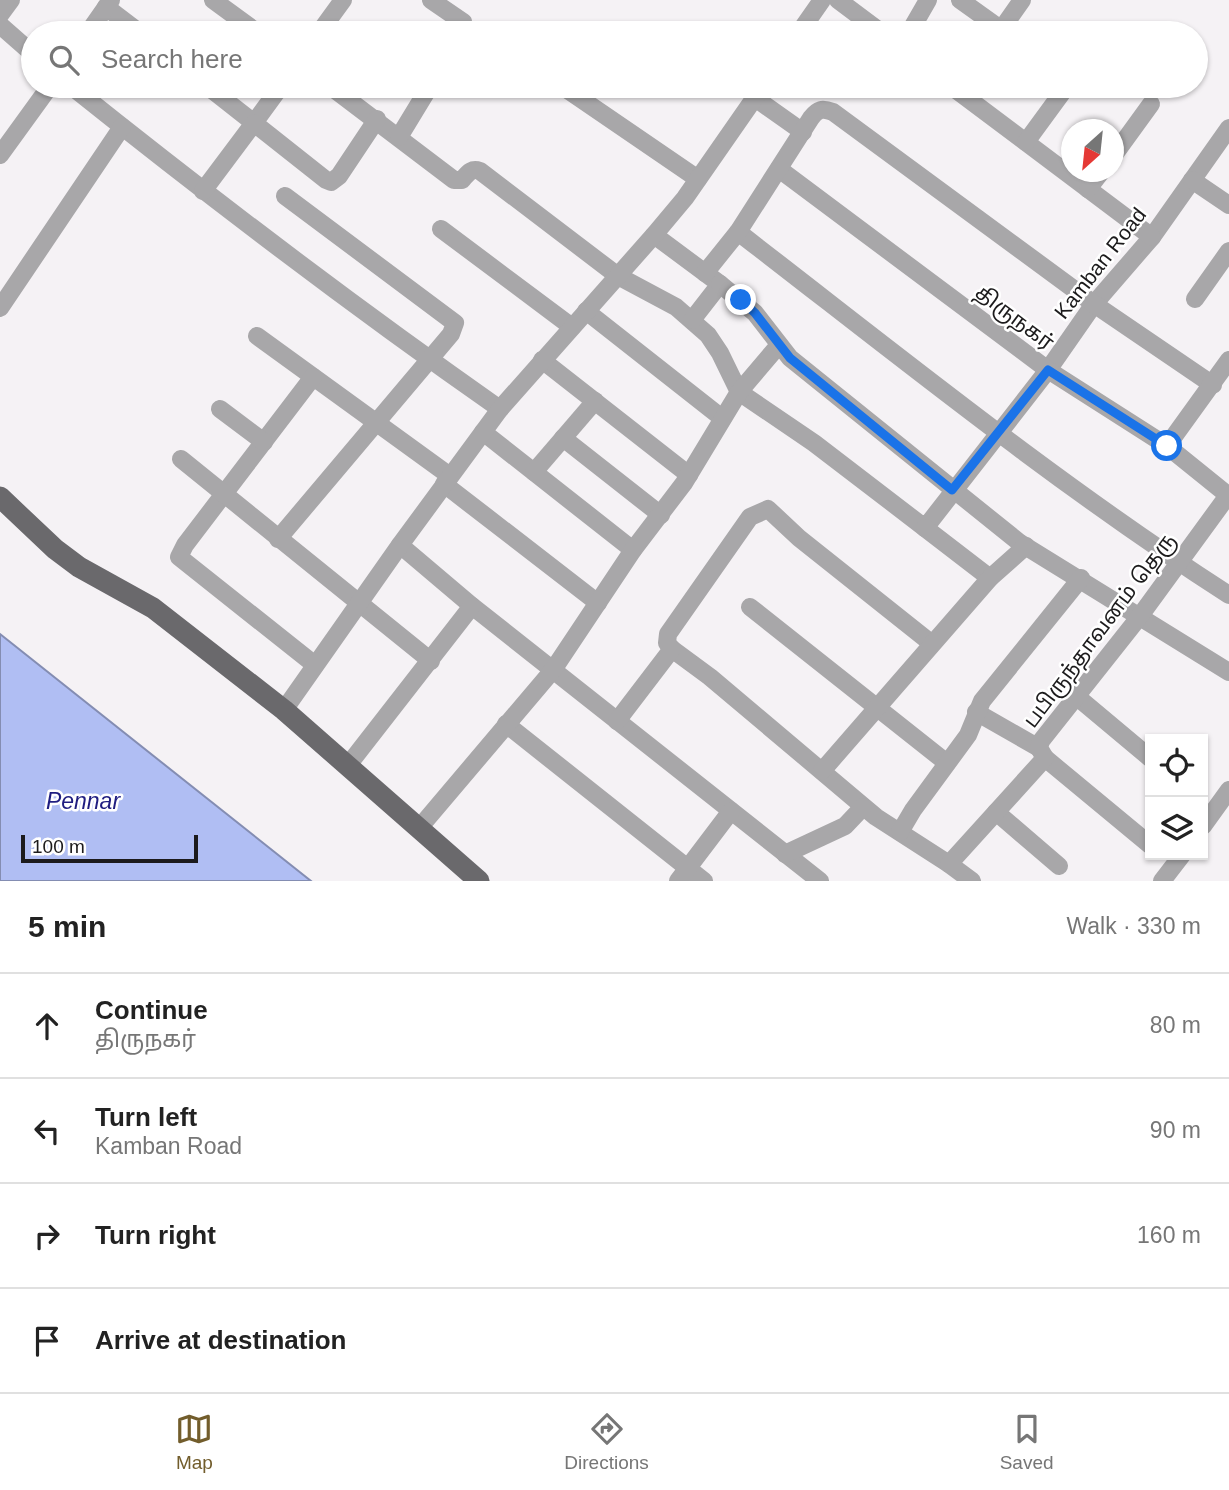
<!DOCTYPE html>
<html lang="en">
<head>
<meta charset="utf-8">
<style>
  :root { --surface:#fff; --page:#f2f2f2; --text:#222; --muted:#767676; --line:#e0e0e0; --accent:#725d2c }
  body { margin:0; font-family:Helvetica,"Noto Sans Tamil",sans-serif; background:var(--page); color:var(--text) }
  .controls { position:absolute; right:21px; bottom:21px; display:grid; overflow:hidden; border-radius:0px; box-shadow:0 2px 5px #0004 }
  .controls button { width:63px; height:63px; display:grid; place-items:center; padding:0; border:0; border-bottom:2px solid var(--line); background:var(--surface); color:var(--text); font:35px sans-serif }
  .compass { position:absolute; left:1061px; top:119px; width:63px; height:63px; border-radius:50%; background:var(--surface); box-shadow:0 2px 5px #0004; rotate:207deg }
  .scale { position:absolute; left:21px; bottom:18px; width:177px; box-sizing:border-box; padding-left:7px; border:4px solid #1c1b1c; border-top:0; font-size:19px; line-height:24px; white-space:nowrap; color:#1c1b1c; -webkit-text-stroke:5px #fff; paint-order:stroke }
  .stop { position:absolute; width:21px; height:21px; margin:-16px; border:5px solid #1a73e8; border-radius:50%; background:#fff }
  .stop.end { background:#1a73e8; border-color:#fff; box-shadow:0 2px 7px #0008 }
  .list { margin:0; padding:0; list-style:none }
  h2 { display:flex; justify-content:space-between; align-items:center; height:91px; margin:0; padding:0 28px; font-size:30px }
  h2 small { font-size:23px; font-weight:400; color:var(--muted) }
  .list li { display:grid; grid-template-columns:46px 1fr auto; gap:21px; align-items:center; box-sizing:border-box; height:105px; padding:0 28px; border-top:2px solid var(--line) }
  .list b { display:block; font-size:26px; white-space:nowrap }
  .list p { margin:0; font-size:23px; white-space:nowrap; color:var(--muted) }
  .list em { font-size:23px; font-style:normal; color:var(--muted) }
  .icon { flex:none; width:38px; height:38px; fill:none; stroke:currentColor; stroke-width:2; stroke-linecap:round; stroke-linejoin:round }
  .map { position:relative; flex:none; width:1229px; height:881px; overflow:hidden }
  .search { position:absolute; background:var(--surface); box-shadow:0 2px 5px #0004; left:21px; right:21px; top:21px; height:77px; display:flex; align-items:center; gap:18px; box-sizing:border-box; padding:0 24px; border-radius:38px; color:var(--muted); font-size:26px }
  .sheet { height:511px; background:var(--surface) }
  nav { display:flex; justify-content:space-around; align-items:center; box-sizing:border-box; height:98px; border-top:2px solid var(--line); background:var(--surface); font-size:19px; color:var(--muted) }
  nav a { display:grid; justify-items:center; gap:4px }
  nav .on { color:var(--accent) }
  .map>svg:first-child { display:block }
  .water { fill:#b0bef3; stroke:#848db2; stroke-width:2 }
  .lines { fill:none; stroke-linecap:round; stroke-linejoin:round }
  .minor { stroke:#a8a7a9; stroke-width:18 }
  .major { stroke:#6a696c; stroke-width:21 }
  .route { stroke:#1a73e8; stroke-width:9 }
  .labels { text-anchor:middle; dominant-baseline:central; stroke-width:5; stroke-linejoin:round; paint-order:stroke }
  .street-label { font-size:21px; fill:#1c1b1c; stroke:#fff }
  .water-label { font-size:23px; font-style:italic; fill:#1f1d80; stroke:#fff }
</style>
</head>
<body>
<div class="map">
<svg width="1229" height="881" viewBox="0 0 1229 881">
  <rect width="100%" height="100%" fill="#f5f2f5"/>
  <path class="water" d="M 0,634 L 311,881 L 0,881 Z"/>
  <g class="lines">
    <g class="minor">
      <path d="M 213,0 L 258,33"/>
      <path d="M 431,0 L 463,22 L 461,33"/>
      <path d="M 838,0 L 882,33"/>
      <path d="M 960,0 L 1002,30"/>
      <path d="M 106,7 L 140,33"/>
      <path d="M 0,15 L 11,0"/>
      <path d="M 0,25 L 33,54"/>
      <path d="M 88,33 L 111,0"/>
      <path d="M 319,33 L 343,0"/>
      <path d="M 799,33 L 822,0"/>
      <path d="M 909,33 L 928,0"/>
      <path d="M 999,33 L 1022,0"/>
      <path d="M 71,86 C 211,198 353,306 500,409"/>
      <path d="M 207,86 L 254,123 L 281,86"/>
      <path d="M 330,86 L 454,180 L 462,180 C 468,173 471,168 480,171 L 618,276 L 676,307 L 708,335 L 720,353 L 739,392 L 814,443 L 925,528 L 1048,370 L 1094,304 L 1152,237 L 1229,128"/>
      <path d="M 562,86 L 698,179"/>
      <path d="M 951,86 L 1152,237"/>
      <path d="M 755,98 L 803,132"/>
      <path d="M 399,137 L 430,86"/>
      <path d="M 1026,142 L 1067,86"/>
      <path d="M 0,155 L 50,86"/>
      <path d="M 1114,155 L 1151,104"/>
      <path d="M 779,169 L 1048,370 L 1167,446 L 1229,496"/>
      <path d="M 1192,180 L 1229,205"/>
      <path d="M 1088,189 L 1101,172"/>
      <path d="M 203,191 L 254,123 L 326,180 L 331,182 L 339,176 L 377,119"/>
      <path d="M 441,229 L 572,327"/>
      <path d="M 738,232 C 899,356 1058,485 1229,595"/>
      <path d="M 654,235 L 720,284 L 692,320"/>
      <path d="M 705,273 L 738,232 L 811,118 C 818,109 822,108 833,112 L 1094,304 L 1213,385"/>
      <path d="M 720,284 L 755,313 L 790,358 L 1020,543 L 1229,672"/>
      <path d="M 1195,299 L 1229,251"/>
      <path d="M 0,308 L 122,127"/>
      <path d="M 586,311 L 722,418"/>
      <path d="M 257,336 L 450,476"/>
      <path d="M 542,360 L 689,475"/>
      <path d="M 313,377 L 185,545 L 179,557 L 315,665"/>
      <path d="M 220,409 L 264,442"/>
      <path d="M 483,432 L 633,550"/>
      <path d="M 563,438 L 661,515"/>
      <path d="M 1167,446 L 1229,360"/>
      <path d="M 181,459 L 431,661"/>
      <path d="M 534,472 L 595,401"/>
      <path d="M 444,484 L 598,603"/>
      <path d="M 925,528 L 990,578"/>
      <path d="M 278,539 L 451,334 L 455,323 L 285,196"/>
      <path d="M 400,545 L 472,606 L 820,881"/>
      <path d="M 750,607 L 947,763"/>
      <path d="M 672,649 L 710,677 L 876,817 L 949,864"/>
      <path d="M 1076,696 L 1150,758"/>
      <path d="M 284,710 L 400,545 L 500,409 L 654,235 L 685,198 L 763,86"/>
      <path d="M 976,712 L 1039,748"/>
      <path d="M 617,721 L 672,649 L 667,643 L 668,634 L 750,517 L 768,509 L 799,538 L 931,643"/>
      <path d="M 506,724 L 704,881"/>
      <path d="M 1045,758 L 1150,845"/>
      <path d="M 349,764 L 472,606"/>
      <path d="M 822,771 L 990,578 L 1026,546"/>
      <path d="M 996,812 L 1059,866"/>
      <path d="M 1203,826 L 1229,790"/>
      <path d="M 420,827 L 553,670 L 633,550 L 684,483 L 739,392 L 779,345"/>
      <path d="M 900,832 L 913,810 L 968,735 L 982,701 L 1081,578"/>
      <path d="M 785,854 L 845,826 L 863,807"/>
      <path d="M 678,881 L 731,811"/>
      <path d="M 972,881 L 949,864 L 1045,758 L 1039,748 L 1041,741 L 1140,616 L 1229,494"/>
      <path d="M 1162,881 L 1182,855"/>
    </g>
    <path class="major" d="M 0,497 L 55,549 L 79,567 L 153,608 L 284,710 L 479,881"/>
  </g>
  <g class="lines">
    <path class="route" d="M 741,300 L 755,313 L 790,358 L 952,490 L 1048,370 L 1167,446"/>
  </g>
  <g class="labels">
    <g class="street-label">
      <text transform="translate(1100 263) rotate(-52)">Kamban Road</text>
      <text transform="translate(1015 317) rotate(37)">திருநகர்</text>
      <text transform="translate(1099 630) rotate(-53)">பபிருந்தாவனம் தெரு</text>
    </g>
    <g class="water-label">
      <text x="83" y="801">Pennar</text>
    </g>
  </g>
</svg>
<div class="controls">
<button><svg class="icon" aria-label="locate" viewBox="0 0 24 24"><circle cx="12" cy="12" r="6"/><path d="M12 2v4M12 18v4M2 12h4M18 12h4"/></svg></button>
<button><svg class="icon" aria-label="layers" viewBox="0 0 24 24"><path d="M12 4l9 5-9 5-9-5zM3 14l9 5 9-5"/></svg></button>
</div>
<svg class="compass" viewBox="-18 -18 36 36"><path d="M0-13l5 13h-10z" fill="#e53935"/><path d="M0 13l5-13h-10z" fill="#767676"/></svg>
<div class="scale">100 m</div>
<div class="stop" style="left:1167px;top:446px"></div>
<div class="stop end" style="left:741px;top:300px"></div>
<div class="search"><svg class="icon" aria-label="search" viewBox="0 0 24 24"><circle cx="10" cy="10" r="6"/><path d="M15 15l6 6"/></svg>Search here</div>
</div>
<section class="sheet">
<h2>5 min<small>Walk · 330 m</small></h2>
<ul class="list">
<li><svg class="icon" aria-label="ahead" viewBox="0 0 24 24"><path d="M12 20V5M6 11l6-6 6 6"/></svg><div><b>Continue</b><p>திருநகர்</p></div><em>80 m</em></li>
<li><svg class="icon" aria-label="left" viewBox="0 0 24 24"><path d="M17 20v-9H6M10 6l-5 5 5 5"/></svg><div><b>Turn left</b><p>Kamban Road</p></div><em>90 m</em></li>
<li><svg class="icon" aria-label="right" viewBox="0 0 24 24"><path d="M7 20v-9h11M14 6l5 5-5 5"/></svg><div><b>Turn right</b></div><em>160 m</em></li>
<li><svg class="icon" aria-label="arrive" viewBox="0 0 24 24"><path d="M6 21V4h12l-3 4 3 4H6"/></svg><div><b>Arrive at destination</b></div></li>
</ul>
</section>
<nav>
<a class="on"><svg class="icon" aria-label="map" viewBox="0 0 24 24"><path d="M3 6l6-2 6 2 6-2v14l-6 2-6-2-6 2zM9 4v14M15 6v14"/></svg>Map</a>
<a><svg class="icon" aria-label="directions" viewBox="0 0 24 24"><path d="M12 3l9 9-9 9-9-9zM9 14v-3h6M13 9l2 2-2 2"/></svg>Directions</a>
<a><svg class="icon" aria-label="saved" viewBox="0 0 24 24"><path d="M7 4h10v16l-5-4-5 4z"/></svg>Saved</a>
</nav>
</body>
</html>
